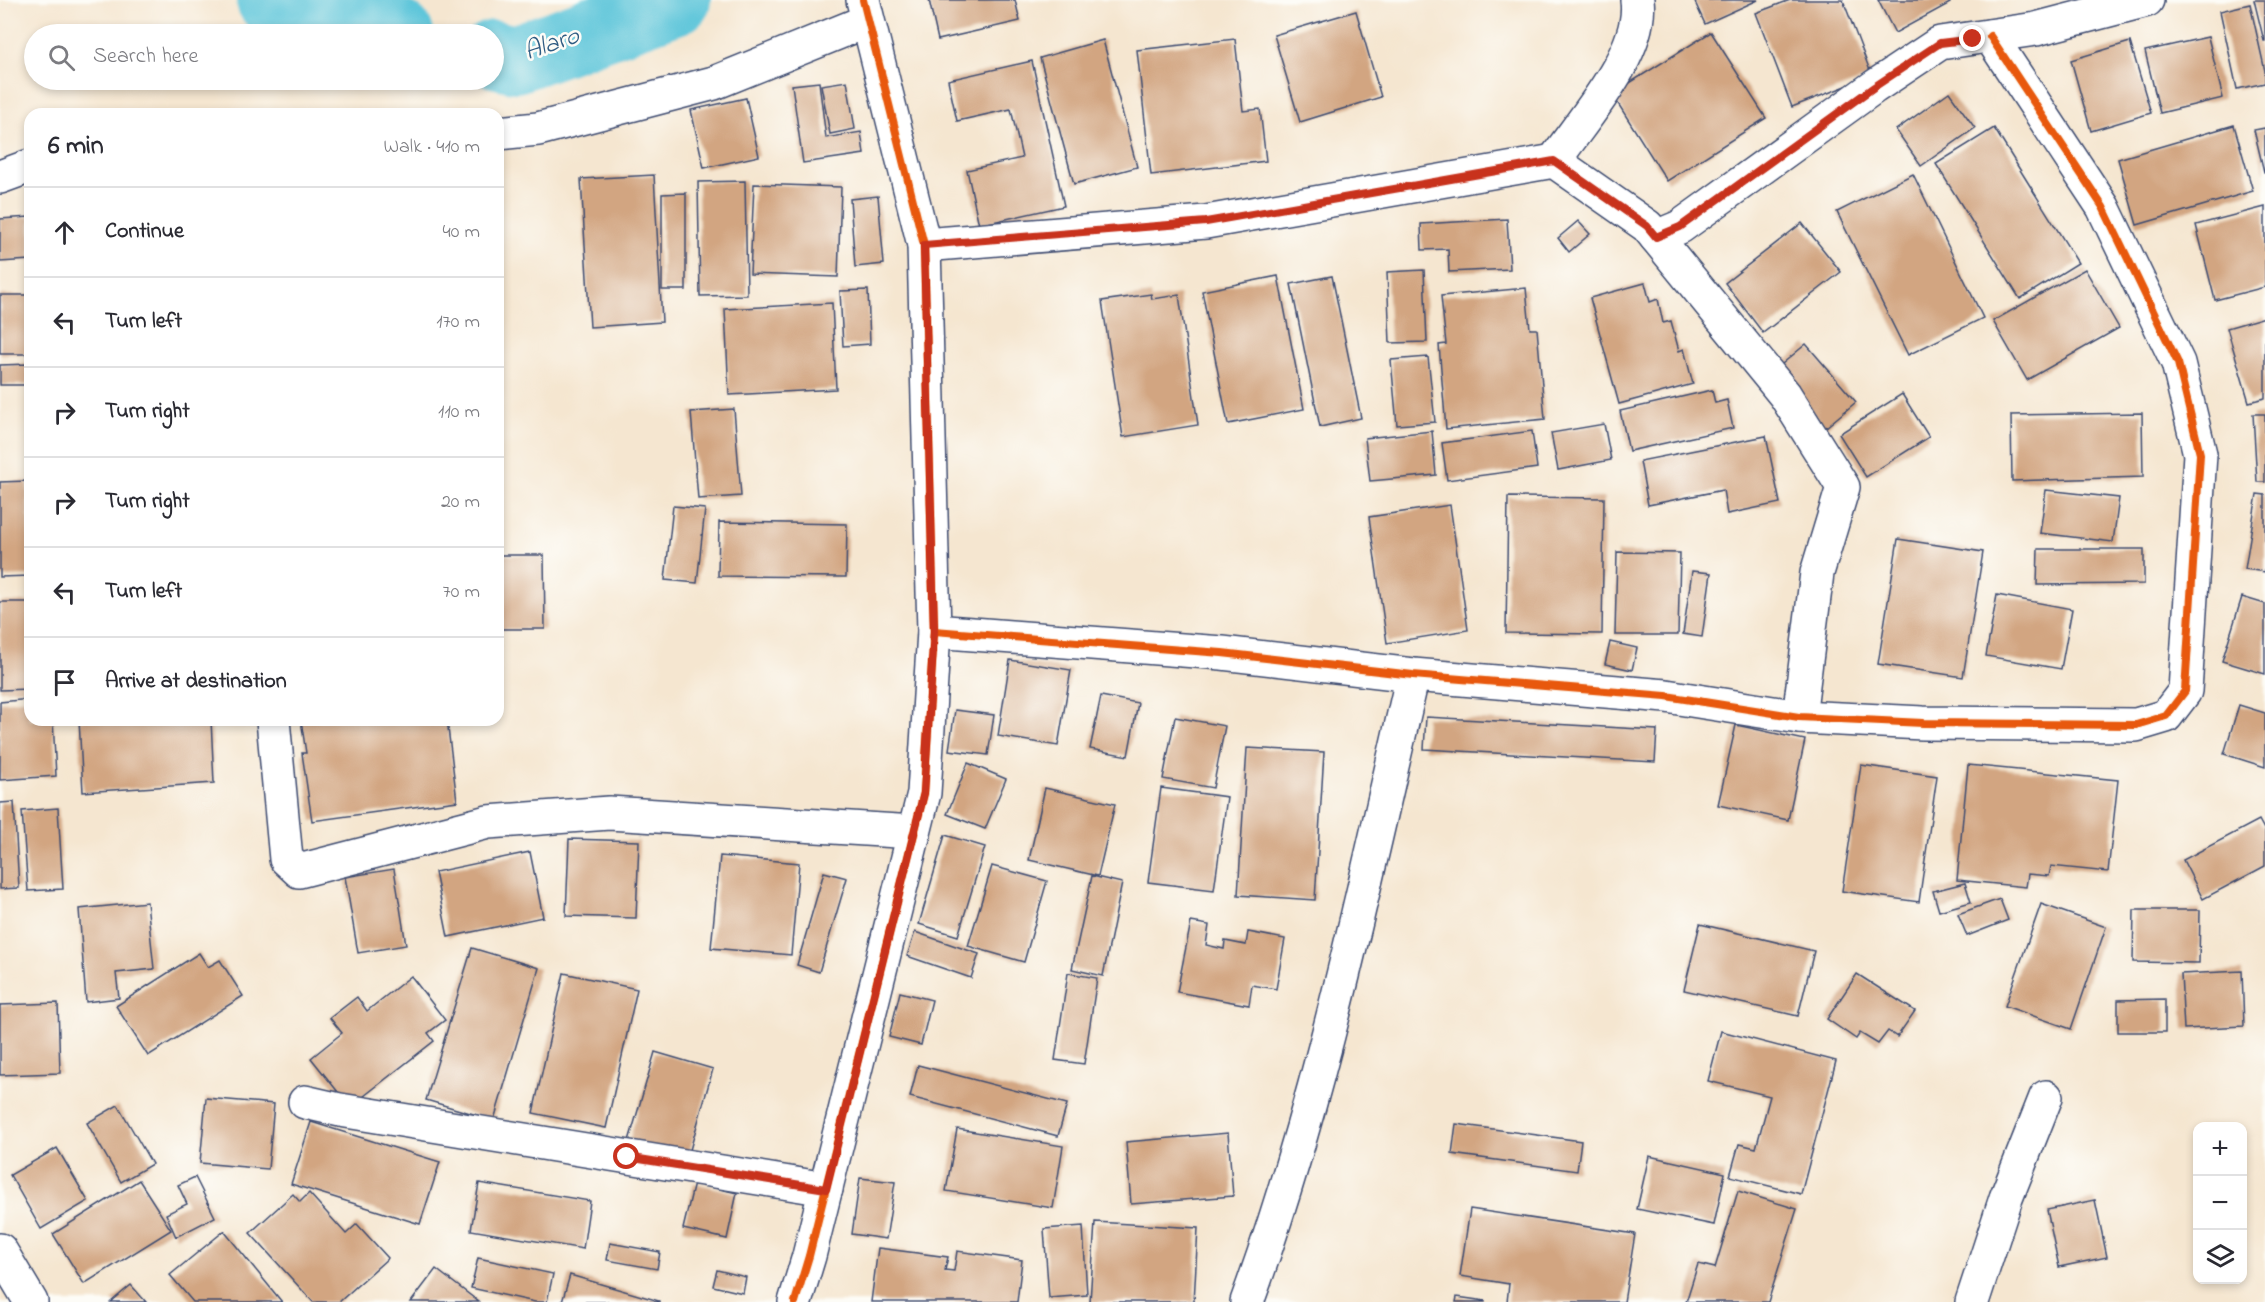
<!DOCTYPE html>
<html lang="en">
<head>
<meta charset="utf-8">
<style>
  :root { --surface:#fff; --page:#f2f2f3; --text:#2b2b33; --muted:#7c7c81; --line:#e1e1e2 }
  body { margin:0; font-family:"Indie Flower",sans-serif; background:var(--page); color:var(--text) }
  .controls { position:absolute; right:18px; bottom:18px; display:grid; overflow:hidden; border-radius:12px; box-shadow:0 3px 9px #0003 }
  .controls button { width:54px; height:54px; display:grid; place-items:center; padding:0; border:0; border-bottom:2px solid var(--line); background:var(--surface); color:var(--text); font:30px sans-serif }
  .stop { position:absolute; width:18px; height:18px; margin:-14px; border:4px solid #c8321e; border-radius:50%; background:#fff }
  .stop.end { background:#c8321e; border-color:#fff; box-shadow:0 2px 6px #0008 }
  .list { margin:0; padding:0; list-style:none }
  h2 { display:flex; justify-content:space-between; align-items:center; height:78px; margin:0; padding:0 24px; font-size:26px }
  h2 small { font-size:20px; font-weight:400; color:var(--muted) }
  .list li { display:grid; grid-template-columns:39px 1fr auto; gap:18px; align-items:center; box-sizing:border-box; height:90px; padding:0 24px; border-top:2px solid var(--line) }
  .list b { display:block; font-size:22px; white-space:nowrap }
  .list em { font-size:20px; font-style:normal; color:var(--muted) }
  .icon { flex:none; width:33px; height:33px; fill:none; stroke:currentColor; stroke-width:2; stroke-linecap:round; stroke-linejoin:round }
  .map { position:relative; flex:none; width:2265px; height:1302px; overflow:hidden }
  .search { position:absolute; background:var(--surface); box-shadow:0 3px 9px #0003; left:24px; top:24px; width:480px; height:66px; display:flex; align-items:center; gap:15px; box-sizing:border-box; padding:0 21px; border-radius:33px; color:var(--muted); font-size:22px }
  .panel { position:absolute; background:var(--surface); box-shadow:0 3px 9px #0003; left:24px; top:108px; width:480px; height:618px; border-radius:18px }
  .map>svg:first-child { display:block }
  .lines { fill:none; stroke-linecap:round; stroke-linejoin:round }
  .river { stroke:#5ec6da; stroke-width:68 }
  .building { fill:#d2a581 }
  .minor-casing { stroke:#3c4a6f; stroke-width:36 }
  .minor { stroke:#fff; stroke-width:33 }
  .cycleway-casing { stroke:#fdfcf7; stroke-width:11 }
  .cycleway { stroke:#e8590c; stroke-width:8 }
  .route { stroke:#c8321e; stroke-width:8 }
  .labels { text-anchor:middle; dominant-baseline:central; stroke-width:5; stroke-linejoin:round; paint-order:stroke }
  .water-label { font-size:26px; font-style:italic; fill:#2f5c83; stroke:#fdfcf7 }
</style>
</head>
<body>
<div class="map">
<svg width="2265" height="1302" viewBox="0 0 2265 1302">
  <rect width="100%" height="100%" fill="#fdfcf7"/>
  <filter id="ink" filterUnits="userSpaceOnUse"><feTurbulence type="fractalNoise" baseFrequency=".0167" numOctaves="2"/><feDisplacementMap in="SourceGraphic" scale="12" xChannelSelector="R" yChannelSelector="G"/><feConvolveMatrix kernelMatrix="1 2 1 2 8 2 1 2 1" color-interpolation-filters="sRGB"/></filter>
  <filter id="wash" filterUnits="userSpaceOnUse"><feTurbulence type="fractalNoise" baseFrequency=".008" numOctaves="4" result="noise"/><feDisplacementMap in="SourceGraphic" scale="24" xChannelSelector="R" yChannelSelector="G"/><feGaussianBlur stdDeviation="1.35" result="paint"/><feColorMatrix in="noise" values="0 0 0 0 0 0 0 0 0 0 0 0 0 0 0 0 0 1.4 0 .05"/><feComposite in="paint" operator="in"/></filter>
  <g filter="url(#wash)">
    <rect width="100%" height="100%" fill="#f5e6d0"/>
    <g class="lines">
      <g class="river">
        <path d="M 270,0 L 300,13 L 400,34"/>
        <path d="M 494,54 L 515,59 L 677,0"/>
      </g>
    </g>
    <g id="blocks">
      <g class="building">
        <path d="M 929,0 L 1015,0 L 1020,21 L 938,40 Z"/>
        <path d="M 1694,0 L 1758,0 L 1705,24 Z"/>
        <path d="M 1790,0 L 1843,0 L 1872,76 L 1792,107 L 1756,13 Z"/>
        <path d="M 1878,0 L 1948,0 L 1950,3 L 1895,33 Z"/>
        <path d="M 2254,0 L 2265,0 L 2265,41 L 2264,41 Z"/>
        <path d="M 2250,4 L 2265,71 L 2265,83 L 2237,89 L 2220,11 Z"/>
        <path d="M 1356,11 L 1381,97 L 1300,122 L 1274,35 Z"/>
        <path d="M 1711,32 L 1766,118 L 1667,181 L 1612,94 Z"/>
        <path d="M 2208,37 L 2223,98 L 2160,113 L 2145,51 Z"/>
        <path d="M 1235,39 L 1243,111 L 1260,109 L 1266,161 L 1151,175 L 1137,50 Z"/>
        <path d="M 1103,40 L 1137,167 L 1074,184 L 1040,58 Z"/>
        <path d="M 2130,42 L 2151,113 L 2091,131 L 2071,60 Z"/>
        <path d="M 1032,61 L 1064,206 L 979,225 L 967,170 L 1022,158 L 1011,109 L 957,121 L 948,80 Z"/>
        <path d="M 847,81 L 855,129 L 830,134 L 821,85 Z"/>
        <path d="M 819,82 L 826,138 L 861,132 L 864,154 L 803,163 L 792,85 Z"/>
        <path d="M 1949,92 L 1975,128 L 1921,166 L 1896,130 Z"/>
        <path d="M 746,98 L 759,156 L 704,168 L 691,110 Z"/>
        <path d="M 2234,125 L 2253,191 L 2137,225 L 2118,159 Z"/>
        <path d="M 1994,128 L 2078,263 L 2020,299 L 1936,164 Z"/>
        <path d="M 2265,128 L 2265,172 L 2264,172 L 2254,130 Z"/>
        <path d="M 1913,174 L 1983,318 L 1908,355 L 1837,212 Z"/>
        <path d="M 654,175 L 662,322 L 590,327 L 581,179 Z"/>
        <path d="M 745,181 L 747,295 L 700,296 L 698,182 Z"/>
        <path d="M 754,184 L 841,187 L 838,277 L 750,274 Z"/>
        <path d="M 686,193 L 686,290 L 662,290 L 662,194 Z"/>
        <path d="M 878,196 L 884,264 L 855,267 L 850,199 Z"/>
        <path d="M 2265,207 L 2265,287 L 2215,300 L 2196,225 Z"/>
        <path d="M 30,217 L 30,260 L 0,262 L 0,219 Z"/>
        <path d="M 1507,219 L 1510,269 L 1449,272 L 1448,249 L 1422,250 L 1421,224 Z"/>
        <path d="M 1578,221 L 1590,234 L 1569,252 L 1558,238 Z"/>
        <path d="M 1802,223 L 1841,272 L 1763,333 L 1725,283 Z"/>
        <path d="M 2085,269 L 2119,328 L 2027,380 L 1993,321 Z"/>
        <path d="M 1424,270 L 1427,342 L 1390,343 L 1387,272 Z"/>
        <path d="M 1278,276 L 1304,409 L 1228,424 L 1202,291 Z"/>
        <path d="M 1332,276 L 1361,418 L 1320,427 L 1291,284 Z"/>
        <path d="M 1645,283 L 1650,302 L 1658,299 L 1663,323 L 1671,321 L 1679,351 L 1684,349 L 1693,384 L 1619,404 L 1590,298 Z"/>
        <path d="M 1526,288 L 1530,329 L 1537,329 L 1545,419 L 1446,429 L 1439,345 L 1446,344 L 1441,296 Z"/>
        <path d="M 868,290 L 870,344 L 843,346 L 840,291 Z"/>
        <path d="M 1151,294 L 1152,299 L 1179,295 L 1198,425 L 1123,437 L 1102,301 Z"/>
        <rect x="0" y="295" width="30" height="59"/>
        <path d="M 832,303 L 836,389 L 729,395 L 725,309 Z"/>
        <path d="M 2265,317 L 2265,398 L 2249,402 L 2227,328 Z"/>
        <path d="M 1806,344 L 1856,402 L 1825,428 L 1776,369 Z"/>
        <path d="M 1428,357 L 1435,422 L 1397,425 L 1391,360 Z"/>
        <path d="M 30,364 L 30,385 L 0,385 L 0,365 Z"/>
        <path d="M 1712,390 L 1715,403 L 1727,400 L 1733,428 L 1629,451 L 1620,411 Z"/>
        <path d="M 1902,394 L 1929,437 L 1866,477 L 1839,434 Z"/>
        <path d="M 734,409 L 741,496 L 698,499 L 691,412 Z"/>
        <path d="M 2142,413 L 2143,477 L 2012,481 L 2011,415 Z"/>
        <path d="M 2253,414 L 2265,414 L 2265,482 L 2257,482 Z"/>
        <path d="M 1604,424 L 1611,460 L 1558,470 L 1551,433 Z"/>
        <path d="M 1432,431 L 1436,475 L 1370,481 L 1365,438 Z"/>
        <path d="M 1532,431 L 1537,468 L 1447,480 L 1442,443 Z"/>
        <path d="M 1766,436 L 1780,503 L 1727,514 L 1723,490 L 1648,505 L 1640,461 Z"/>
        <path d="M 27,481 L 30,576 L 0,577 L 0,482 Z"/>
        <path d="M 2046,490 L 2119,498 L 2113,542 L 2040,533 Z"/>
        <path d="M 2257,494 L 2265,495 L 2265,572 L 2245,569 Z"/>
        <path d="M 1508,497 L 1604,498 L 1602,634 L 1506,633 Z"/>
        <path d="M 1450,505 L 1468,630 L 1387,643 L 1369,517 Z"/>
        <path d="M 673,506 L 705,509 L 697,583 L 665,580 Z"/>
        <path d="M 719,522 L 847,524 L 846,577 L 718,576 Z"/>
        <path d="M 1898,539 L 1983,552 L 1963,677 L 1878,664 Z"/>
        <path d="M 2038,549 L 2144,549 L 2144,584 L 2037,585 Z"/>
        <path d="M 1617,552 L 1680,553 L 1678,635 L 1615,635 Z"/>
        <path d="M 498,555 L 544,555 L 545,629 L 498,629 Z"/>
        <path d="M 1692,571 L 1711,573 L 1702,637 L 1683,634 Z"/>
        <path d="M 1997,595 L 2072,609 L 2061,669 L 1986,656 Z"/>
        <path d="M 2242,597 L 2265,604 L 2265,674 L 2222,661 Z"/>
        <path d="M 0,602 L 30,602 L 30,689 L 0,690 Z"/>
        <path d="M 1610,642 L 1637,648 L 1632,670 L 1605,664 Z"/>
        <path d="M 1010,660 L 1071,670 L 1058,746 L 998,736 Z"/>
        <path d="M 1101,696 L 1138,703 L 1128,756 L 1090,749 Z"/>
        <path d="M 30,699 L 30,720 L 53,720 L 56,776 L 0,780 L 0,702 Z"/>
        <path d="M 2239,705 L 2265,713 L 2265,767 L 2224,754 Z"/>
        <path d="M 955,710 L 994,715 L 988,755 L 949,750 Z"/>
        <path d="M 1175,717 L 1225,726 L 1213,788 L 1163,779 Z"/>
        <path d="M 1426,717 L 1657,730 L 1655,762 L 1424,749 Z"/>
        <path d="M 79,720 L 211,720 L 214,783 L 83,792 Z"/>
        <path d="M 301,720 L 447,720 L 457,801 L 312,821 L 302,753 L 306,753 Z"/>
        <path d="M 1736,725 L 1805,740 L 1788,820 L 1718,805 Z"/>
        <path d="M 1247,748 L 1324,752 L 1315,900 L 1238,895 Z"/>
        <path d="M 968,763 L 1006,779 L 985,829 L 947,814 Z"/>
        <path d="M 1861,765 L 1937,776 L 1919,902 L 1842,891 Z"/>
        <path d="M 1968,765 L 2118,780 L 2108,872 L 2051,866 L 2049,876 L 2028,874 L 2026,887 L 1957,880 Z"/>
        <path d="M 1045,788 L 1115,804 L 1098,876 L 1029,860 Z"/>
        <path d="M 1161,788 L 1227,797 L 1214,890 L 1148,882 Z"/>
        <path d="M 14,802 L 19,888 L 0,889 L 0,803 Z"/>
        <path d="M 58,808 L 63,889 L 28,891 L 22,811 Z"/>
        <path d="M 2259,820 L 2265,831 L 2265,866 L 2203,899 L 2183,860 Z"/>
        <path d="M 945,835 L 985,847 L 958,936 L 919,924 Z"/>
        <path d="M 569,839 L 639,841 L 636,918 L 566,916 Z"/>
        <path d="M 530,852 L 543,917 L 448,937 L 435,872 Z"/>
        <path d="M 720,856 L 799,863 L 791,955 L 711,948 Z"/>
        <path d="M 992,866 L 1047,881 L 1024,962 L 968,946 Z"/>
        <path d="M 394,869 L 406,945 L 358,953 L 345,877 Z"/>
        <path d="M 824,872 L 847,878 L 819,972 L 797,965 Z"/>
        <path d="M 1092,876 L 1122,883 L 1103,976 L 1072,969 Z"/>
        <path d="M 1965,883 L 1971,902 L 1939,911 L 1933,891 Z"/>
        <path d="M 2000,899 L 2008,920 L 1967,936 L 1958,914 Z"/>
        <path d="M 147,902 L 154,969 L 116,973 L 119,998 L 86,1002 L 79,909 Z"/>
        <path d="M 2041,904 L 2106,927 L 2071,1029 L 2005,1006 Z"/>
        <path d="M 2134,910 L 2200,910 L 2199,963 L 2133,962 Z"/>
        <path d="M 1191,922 L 1209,925 L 1206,945 L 1224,949 L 1225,941 L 1246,945 L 1248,932 L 1285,939 L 1276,989 L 1252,985 L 1249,1005 L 1177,992 Z"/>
        <path d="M 1700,924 L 1814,951 L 1798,1016 L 1684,990 Z"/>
        <path d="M 915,932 L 979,954 L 971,978 L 907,956 Z"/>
        <path d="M 472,948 L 539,968 L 494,1120 L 426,1100 Z"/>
        <path d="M 199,953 L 208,967 L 220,960 L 243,996 L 148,1056 L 116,1006 Z"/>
        <path d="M 2242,971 L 2244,1026 L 2184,1029 L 2181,974 Z"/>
        <path d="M 564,973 L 637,989 L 606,1128 L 533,1113 Z"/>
        <path d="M 1068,973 L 1097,978 L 1084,1064 L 1055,1060 Z"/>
        <path d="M 1857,974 L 1915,1011 L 1897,1037 L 1888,1031 L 1878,1044 L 1860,1033 L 1856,1039 L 1827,1019 Z"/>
        <path d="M 411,976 L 445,1020 L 428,1033 L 434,1041 L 350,1107 L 311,1058 L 342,1033 L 330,1018 L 357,997 L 367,1011 Z"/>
        <path d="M 900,992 L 932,1000 L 921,1045 L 889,1037 Z"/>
        <path d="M 2165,999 L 2165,1032 L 2118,1032 L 2118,1000 Z"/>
        <path d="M 58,1003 L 60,1073 L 0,1075 L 0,1005 Z"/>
        <path d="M 1721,1031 L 1836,1061 L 1801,1194 L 1730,1176 L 1739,1144 L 1756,1148 L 1770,1096 L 1708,1081 Z"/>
        <path d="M 655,1052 L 713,1069 L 688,1157 L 629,1141 Z"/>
        <path d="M 918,1065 L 1067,1104 L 1058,1136 L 910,1097 Z"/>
        <path d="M 206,1098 L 274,1104 L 268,1169 L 200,1163 Z"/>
        <path d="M 118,1105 L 152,1164 L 121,1182 L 87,1123 Z"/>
        <path d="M 311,1122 L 440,1162 L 420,1224 L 291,1184 Z"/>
        <path d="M 1456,1124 L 1581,1141 L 1577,1171 L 1452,1154 Z"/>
        <path d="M 957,1129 L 1063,1146 L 1053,1208 L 946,1191 Z"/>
        <path d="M 1228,1133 L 1233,1196 L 1131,1204 L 1126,1142 Z"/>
        <path d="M 57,1148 L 88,1201 L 41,1229 L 10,1175 Z"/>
        <path d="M 1649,1156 L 1725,1173 L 1714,1225 L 1637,1209 Z"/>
        <path d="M 195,1177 L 215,1217 L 176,1237 L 166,1214 L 187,1204 L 178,1185 Z"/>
        <path d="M 860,1178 L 895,1182 L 886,1239 L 852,1234 Z"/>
        <path d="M 139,1180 L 171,1230 L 84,1284 L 53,1234 Z"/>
        <path d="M 479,1183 L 590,1201 L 583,1249 L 471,1230 Z"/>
        <path d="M 694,1183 L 737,1193 L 727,1239 L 683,1229 Z"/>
        <path d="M 1738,1191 L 1797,1209 L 1768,1302 L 1686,1302 L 1698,1264 L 1715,1268 Z"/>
        <path d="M 309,1193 L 346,1234 L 357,1224 L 388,1258 L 339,1302 L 313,1302 L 250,1233 L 293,1194 L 300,1202 Z"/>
        <path d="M 2095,1200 L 2107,1257 L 2059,1267 L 2047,1210 Z"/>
        <path d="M 1470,1209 L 1635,1234 L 1624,1302 L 1507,1302 L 1509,1284 L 1460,1276 Z"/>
        <path d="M 1095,1222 L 1198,1228 L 1194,1302 L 1090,1302 Z"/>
        <path d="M 1083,1226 L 1087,1295 L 1049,1298 L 1044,1229 Z"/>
        <path d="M 224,1231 L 282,1302 L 193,1302 L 170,1275 Z"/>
        <path d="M 610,1243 L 660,1252 L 657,1269 L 607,1260 Z"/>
        <path d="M 878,1248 L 948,1257 L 945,1270 L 954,1271 L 957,1251 L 1022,1260 L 1017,1302 L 871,1302 Z"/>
        <path d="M 478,1258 L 553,1274 L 547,1302 L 535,1302 L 471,1288 Z"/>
        <path d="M 436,1269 L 479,1302 L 411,1302 Z"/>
        <path d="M 717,1270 L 746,1277 L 743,1293 L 713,1286 Z"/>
        <path d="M 570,1275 L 659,1301 L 659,1302 L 562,1302 Z"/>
        <path d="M 131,1285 L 146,1302 L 111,1302 Z"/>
        <path d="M 1457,1297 L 1485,1301 L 1485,1302 L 1456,1302 Z"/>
      </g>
    </g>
  </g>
  <g filter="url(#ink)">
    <use href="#blocks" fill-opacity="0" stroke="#3c4a6f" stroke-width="1.5"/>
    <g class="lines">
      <g class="minor-casing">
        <g id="minor">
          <path d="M 498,133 L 538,129 L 714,83 L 867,21"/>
          <path d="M 1554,161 C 1582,120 1644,52 1637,0"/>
          <path d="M 0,177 L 30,166"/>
          <path d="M 1656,237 L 1680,227 L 1874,87 L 1940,43 L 2036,29 L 2147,0"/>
          <path d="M 924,245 L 1206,222 L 1554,161 L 1647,226 L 1785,395 L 1843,487 L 1817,573 L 1799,717"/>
          <path d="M 934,631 L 1222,653 L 1413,675 L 1666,696 L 1799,717 L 1923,723 L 2136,725 L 2166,716 L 2185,691 L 2200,454 L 2178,363 L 2103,207 L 1990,36"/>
          <path d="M 273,720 L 286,859 L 299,871 L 488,822 L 609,813 L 914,832"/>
          <path d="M 305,1102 L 340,1110 L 826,1189"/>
          <path d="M 0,1250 L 31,1302"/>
          <path d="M 795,1302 L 809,1256 L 924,793 L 934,631 L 924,245 L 863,0"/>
          <path d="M 1247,1302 C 1321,1098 1364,885 1413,675"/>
          <path d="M 1972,1302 L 2006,1198 L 2046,1097"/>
        </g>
      </g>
      <use href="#minor" class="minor"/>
      <g class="cycleway-casing">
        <g id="cycleway">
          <path d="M 934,631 L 1222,653 L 1413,675 L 1666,696 L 1799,717 L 1923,723 L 2136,725 L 2166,716 L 2185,691 L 2200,454 L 2178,363 L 2103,207 L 1990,36"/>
          <path d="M 795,1302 L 809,1256 L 924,793 L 934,631 L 924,245 L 863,0"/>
        </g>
      </g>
      <use href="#cycleway" class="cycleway"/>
    </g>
  </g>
  <g class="lines" filter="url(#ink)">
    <path class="route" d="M 627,1157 L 826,1189 L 924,793 L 934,631 L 924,245 L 1206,222 L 1554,161 L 1647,226 L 1656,237 L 1680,227 L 1874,87 L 1940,43 L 1973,39"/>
  </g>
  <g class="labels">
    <g class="water-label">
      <text transform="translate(552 45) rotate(-19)">Alaro</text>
    </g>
  </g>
</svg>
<div class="controls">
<button>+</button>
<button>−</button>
<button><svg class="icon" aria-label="layers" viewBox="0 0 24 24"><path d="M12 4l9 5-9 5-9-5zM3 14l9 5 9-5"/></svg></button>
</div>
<div class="stop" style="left:627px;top:1157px"></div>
<div class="stop end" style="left:1973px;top:39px"></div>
<div class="search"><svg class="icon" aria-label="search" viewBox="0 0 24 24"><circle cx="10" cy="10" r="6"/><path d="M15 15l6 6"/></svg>Search here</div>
<section class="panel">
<h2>6 min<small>Walk · 410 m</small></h2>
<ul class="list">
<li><svg class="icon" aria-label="ahead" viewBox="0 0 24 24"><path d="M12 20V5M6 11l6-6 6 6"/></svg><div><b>Continue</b></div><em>40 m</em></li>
<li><svg class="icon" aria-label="left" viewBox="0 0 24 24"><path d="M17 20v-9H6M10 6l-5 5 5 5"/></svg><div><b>Turn left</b></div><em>170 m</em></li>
<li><svg class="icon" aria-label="right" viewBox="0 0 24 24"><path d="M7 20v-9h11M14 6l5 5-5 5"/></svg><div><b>Turn right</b></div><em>110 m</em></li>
<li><svg class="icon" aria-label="right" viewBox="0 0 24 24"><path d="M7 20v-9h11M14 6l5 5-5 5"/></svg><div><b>Turn right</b></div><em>20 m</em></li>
<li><svg class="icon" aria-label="left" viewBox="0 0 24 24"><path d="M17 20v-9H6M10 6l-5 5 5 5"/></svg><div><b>Turn left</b></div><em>70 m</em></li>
<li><svg class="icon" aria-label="arrive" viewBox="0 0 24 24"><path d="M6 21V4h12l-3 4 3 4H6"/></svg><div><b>Arrive at destination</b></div></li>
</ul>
</section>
</div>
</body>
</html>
